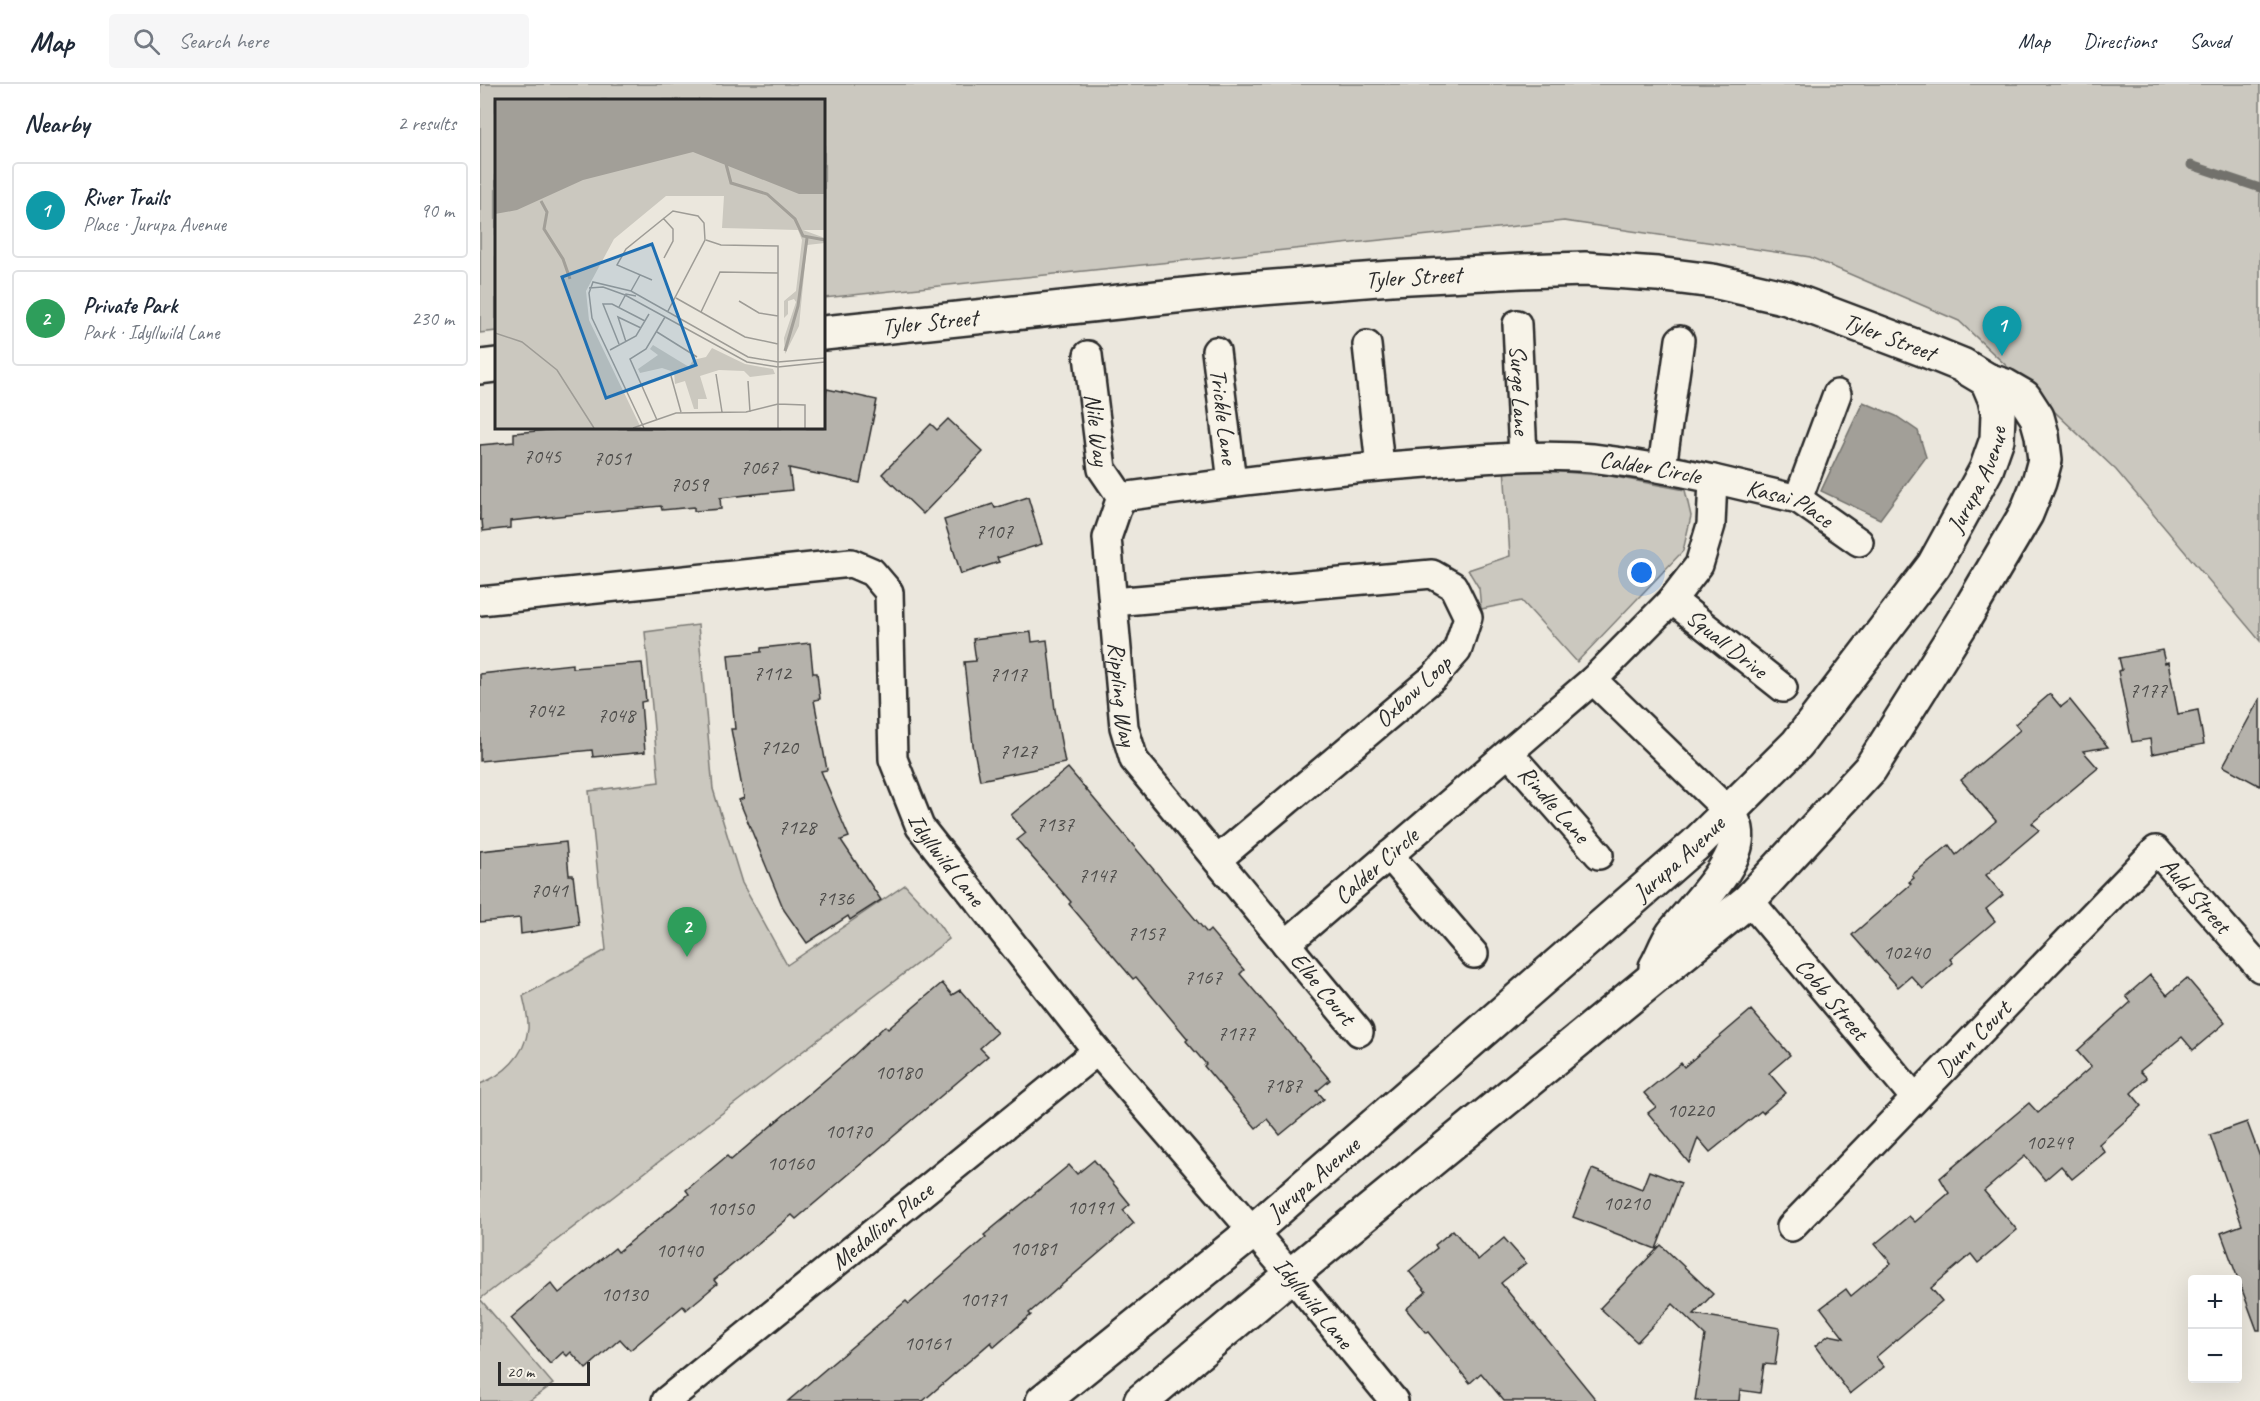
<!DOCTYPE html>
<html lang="en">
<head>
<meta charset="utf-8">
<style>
  :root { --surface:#fff; --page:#f6f6f7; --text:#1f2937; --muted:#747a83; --line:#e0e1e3; --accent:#d93025 }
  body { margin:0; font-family:Caveat,sans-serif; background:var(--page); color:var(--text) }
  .controls { position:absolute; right:18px; bottom:18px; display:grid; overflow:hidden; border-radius:6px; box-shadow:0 6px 24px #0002 }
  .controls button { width:54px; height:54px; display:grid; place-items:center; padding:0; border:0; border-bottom:2px solid var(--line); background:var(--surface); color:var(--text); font:30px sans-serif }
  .scale { position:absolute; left:18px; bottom:15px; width:92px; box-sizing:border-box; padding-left:6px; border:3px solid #2b2b2b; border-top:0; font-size:16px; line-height:21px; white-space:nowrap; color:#2b2b2b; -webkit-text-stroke:4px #f7f3e8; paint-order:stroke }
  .you { position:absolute; left:1162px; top:489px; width:21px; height:21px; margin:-15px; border:4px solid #fff; border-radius:50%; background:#1a73e8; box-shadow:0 0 0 9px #1a73e833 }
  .badge { display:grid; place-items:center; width:39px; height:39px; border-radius:50%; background:var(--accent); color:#fff; font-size:20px; font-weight:700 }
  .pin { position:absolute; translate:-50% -50px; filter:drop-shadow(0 2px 3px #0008) }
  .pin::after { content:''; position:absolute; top:32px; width:21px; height:18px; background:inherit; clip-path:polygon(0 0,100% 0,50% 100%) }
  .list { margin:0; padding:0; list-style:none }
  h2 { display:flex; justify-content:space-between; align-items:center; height:78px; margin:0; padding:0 24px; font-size:26px }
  h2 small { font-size:20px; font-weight:400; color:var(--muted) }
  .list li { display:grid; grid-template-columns:39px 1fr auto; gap:18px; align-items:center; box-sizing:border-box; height:96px; margin:0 12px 12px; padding:0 12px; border:2px solid var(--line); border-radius:6px }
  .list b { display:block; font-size:22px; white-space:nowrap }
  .list p { margin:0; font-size:20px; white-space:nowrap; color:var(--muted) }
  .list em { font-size:20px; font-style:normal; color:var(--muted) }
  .icon { flex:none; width:33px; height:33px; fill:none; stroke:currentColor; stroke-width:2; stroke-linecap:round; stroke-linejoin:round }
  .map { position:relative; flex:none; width:1780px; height:1317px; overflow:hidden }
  header { display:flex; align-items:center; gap:36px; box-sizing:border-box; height:84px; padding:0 30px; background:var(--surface); border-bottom:2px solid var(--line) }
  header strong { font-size:28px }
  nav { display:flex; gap:33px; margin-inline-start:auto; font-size:21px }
  .search { width:420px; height:54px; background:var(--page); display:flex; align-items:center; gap:15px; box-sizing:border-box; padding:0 21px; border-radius:6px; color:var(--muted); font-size:22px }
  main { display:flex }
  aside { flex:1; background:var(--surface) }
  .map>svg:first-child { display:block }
  .green { fill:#cbc8bf; stroke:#7b7a75; stroke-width:1.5 }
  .water { fill:#a29f98; stroke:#72716c; stroke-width:1.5 }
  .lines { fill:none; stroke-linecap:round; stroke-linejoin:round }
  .stream { stroke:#72716c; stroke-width:9 }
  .building { fill:#b5b2ab; stroke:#2b2b2b; stroke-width:1.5 }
  .street-casing { stroke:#2b2b2b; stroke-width:32 }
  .secondary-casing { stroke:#2b2b2b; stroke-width:38 }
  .street { stroke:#f7f3e8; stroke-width:27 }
  .secondary { stroke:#f7f3e8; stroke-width:33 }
  .labels { text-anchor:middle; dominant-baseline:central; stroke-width:4.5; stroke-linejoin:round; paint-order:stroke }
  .number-label { font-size:21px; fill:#4e4d4b }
  .street-label { font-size:24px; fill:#2b2b2b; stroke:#f7f3e8 }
  .inset-river { fill:none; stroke:#a29f98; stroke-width:3 }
  .inset-road { fill:none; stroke:#9e9c96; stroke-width:1.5 }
  .view { fill:#1f6fb2; fill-opacity:0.15; stroke:#1f6fb2; stroke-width:3 }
  .inset-edge { fill:none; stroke:#2b2b2b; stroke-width:3 }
</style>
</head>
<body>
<header>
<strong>Map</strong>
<div class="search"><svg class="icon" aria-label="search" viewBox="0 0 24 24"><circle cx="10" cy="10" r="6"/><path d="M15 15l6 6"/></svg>Search here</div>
<nav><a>Map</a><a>Directions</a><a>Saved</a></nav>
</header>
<main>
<aside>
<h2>Nearby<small>2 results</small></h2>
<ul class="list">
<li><span class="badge" style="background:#0f9aa8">1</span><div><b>River Trails</b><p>Place · Jurupa Avenue</p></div><em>90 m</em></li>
<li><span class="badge" style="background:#2e9e5b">2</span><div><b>Private Park</b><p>Park · Idyllwild Lane</p></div><em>230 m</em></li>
</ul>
</aside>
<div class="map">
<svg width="1780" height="1317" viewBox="0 0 1780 1317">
  <rect width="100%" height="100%" fill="#ebe7dd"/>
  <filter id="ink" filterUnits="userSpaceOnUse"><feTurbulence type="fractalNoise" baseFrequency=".0167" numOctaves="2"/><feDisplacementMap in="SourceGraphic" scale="12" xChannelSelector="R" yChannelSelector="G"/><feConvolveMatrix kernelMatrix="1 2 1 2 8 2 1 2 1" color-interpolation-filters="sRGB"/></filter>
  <g filter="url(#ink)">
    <g class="green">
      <path d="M 0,0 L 1780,0 L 1780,557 L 1636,386 L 1479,237 L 1330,173 L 1084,137 L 344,214 L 344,16 L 16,16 L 16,247 L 0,249 Z"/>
      <path d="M 1024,383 L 1130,392 L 1205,406 L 1211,432 L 1203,467 L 1097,578 L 1042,517 L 1001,525 L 999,504 L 988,486 L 1030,472 Z"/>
      <path d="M 218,541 L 233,705 L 262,799 L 307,881 L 425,801 L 452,830 L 469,855 L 0,1215 L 73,1300 L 49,1317 L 0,1317 L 0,1000 C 23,991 45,972 48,945 C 49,935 45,922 43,912 L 126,866 L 109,707 L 179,698 L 165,548 Z"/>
    </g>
    <path class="water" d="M 1383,318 L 1416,332 L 1438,347 L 1446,373 L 1400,435 L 1341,407 Z"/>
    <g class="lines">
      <path class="stream" d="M 1711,81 L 1780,104"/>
    </g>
    <g class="building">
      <path d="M 347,305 L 397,316 L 380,399 L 309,384 L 312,406 L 240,414 L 241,425 L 214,427 L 214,423 L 182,426 L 181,422 L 98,430 L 30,437 L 30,444 L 3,447 L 2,436 L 0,436 L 0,361 L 34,358 L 34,349 L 91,344 L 344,344 L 344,321 Z"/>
      <path d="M 468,335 L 503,368 L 443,430 L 402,390 L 451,340 L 457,346 Z"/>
      <path d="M 548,413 L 562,460 L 517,474 L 519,478 L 481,490 L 464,436 L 513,420 L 515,424 Z"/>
      <path d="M 551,548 L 552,558 L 567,556 L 575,626 L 585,679 L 500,696 L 493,661 L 484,578 L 496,577 L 493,555 Z"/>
      <path d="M 330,559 L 333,589 L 337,589 L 340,615 L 334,616 L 347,686 L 341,687 L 369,753 L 361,756 L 401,816 L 370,836 L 368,832 L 327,859 L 304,826 L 259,716 L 264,714 L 251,645 L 255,645 L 248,571 L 281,568 L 281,564 Z"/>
      <path d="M 1682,566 L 1685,579 L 1688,578 L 1698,630 L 1718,626 L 1724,660 L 1672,670 L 1670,655 L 1652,658 L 1638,587 L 1642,586 L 1639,574 Z"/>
      <path d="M 162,579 L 166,617 L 161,618 L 165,668 L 113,673 L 112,666 L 0,677 L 0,590 L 92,580 L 92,584 Z"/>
      <path d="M 1570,610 L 1581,623 L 1590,616 L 1628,663 L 1603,667 L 1618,684 L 1552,739 L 1559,746 L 1506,791 L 1523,811 L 1506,825 L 1515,837 L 1470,875 L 1473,879 L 1443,905 L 1431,892 L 1418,903 L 1372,851 L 1431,800 L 1429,798 L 1434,794 L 1432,791 L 1469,761 L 1476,771 L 1516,737 L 1481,696 L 1540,646 L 1535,640 Z"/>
      <path d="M 1780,614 L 1780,702 L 1743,682 Z"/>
      <path d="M 588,684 L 727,849 L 730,846 L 764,886 L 760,890 L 850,996 L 837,1007 L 844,1015 L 800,1051 L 787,1035 L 776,1044 L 724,982 L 726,980 L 706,957 L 708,955 L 656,893 L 653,895 L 606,840 L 589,820 L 591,818 L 537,756 L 546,749 L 531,731 Z"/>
      <path d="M 86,758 L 89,791 L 93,791 L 99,841 L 41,850 L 40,834 L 0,838 L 0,767 Z"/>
      <path d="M 1670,891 L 1687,911 L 1707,894 L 1745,939 L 1713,966 L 1702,953 L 1660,987 L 1667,994 L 1651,1009 L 1662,1022 L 1619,1060 L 1625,1068 L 1592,1095 L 1581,1082 L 1565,1096 L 1545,1072 L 1504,1107 L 1537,1146 L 1498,1179 L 1491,1170 L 1451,1204 L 1462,1217 L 1396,1273 L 1404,1283 L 1370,1310 L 1335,1262 L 1349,1251 L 1364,1254 L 1341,1224 L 1366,1205 L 1371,1212 L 1411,1179 L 1395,1160 L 1429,1132 L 1435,1138 L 1469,1109 L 1460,1094 L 1549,1019 L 1558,1029 L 1611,983 L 1597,967 L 1651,918 L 1646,912 Z"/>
      <path d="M 462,899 L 472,911 L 480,906 L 517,949 L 500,964 L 508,972 L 316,1135 L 312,1131 L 234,1196 L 237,1200 L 206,1226 L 203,1222 L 150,1266 L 140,1255 L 106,1285 L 91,1268 L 87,1272 L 83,1268 L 70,1280 L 31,1234 L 71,1199 L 79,1209 L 135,1164 L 138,1168 L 209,1110 L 206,1106 L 247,1072 L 251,1076 L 371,974 L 405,942 L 408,945 Z"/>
      <path d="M 1271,926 L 1310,971 L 1289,989 L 1306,1009 L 1283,1029 L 1281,1027 L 1230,1068 L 1218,1054 L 1209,1079 L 1168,1029 L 1176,1023 L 1164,1009 L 1201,979 L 1204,983 Z"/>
      <path d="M 1767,1038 L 1780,1073 L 1780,1246 L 1777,1246 L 1741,1149 L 1762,1141 L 1730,1051 Z"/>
      <path d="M 614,1076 L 650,1120 L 643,1126 L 654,1139 L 549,1229 L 551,1231 L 514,1263 L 511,1258 L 443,1317 L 308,1317 L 426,1217 L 429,1220 L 506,1153 L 504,1151 L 589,1081 L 597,1090 Z"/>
      <path d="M 1112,1085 L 1162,1105 L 1169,1087 L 1201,1099 L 1176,1165 L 1093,1133 Z"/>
      <path d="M 973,1146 L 998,1176 L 1024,1154 L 1046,1179 L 1021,1199 L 1117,1317 L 1024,1317 L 1001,1289 L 990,1299 L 948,1248 L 946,1249 L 926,1225 L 946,1208 L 929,1187 L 957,1164 L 955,1161 Z"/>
      <path d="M 1181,1161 L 1233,1210 L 1214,1230 L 1300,1244 L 1295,1281 L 1284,1280 L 1280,1309 L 1260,1306 L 1259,1317 L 1215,1317 L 1225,1251 L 1193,1220 L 1157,1258 L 1120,1224 Z"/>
    </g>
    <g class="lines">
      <g class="street-casing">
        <g id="street">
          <path id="s1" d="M 1037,240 L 1043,372"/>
          <path d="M 887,261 L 900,382"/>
          <path id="s2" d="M 736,267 L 752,398"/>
          <path id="s3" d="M 608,271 L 622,385 L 641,413"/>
          <path d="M 1182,383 L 1200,256"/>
          <path id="s4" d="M 1233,395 L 1318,415 L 1379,458"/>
          <path id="s5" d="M 641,413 C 747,399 854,385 962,378 C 1012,374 1062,370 1112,374 C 1153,379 1193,386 1233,395 L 1231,441 L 1219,481 L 1192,516 L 1113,596 L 806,860"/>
          <path id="s6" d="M 641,413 L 627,454 L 644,643 L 654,676 L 879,948"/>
          <path d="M 1318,415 L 1357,310"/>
          <path id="s7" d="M 1192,516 L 1303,604"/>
          <path id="s8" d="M 0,517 L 371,479 L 392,488 L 409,508 L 413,675 L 440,743 L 617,967 L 811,1191 L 914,1317"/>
          <path d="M 633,518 L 952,490 L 973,502 L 988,533 L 977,567 L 954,593 L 737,776"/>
          <path d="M 1113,596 L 1249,728"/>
          <path id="s9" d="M 1029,669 L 1119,771"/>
          <path d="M 909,771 L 994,870"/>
          <path id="s10" d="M 1269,816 L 1435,1014"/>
          <path id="s11" d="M 1311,1143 L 1676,766 L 1780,884"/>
          <path id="s12" d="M 186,1317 L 617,967"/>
        </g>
      </g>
      <g class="secondary-casing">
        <g id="secondary">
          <path id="s13" d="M 344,249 L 743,207 L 911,194 L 1041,187 L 1105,185 L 1177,190 L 1233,197 L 1307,214 L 1445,266 L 1482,281 L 1507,296 L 1525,302 L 1544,313 L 1557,333 L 1562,351 L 1565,376 L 1559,398 L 1546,430 L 1483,537 L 1390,685 L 1269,816 L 811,1191 L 661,1317"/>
          <path d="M 0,283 L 16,281"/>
          <path d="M 1176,883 C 1182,873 1186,860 1193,850 C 1211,825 1263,779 1256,745 C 1255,740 1251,734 1249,728"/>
          <path id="s14" d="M 563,1317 L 772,1148 L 1215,761 L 1317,660 L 1454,481 L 1506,386 L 1517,355 L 1518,329 L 1515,315 L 1507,296"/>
        </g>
      </g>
      <use href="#street" class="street"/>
      <use href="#secondary" class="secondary"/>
    </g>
  </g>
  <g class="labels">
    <g class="number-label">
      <text x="62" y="372">7045</text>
      <text x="132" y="374">7051</text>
      <text x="279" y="383">7067</text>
      <text x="209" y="400">7059</text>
      <text x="514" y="447">7107</text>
      <text x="292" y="589">7112</text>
      <text x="528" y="590">7117</text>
      <text x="1668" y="606">7177</text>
      <text x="65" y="626">7042</text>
      <text x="136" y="631">7048</text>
      <text x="299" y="663">7120</text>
      <text x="538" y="667">7127</text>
      <text x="575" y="740">7137</text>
      <text x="317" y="743">7128</text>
      <text x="617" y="791">7147</text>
      <text x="69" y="806">7041</text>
      <text x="355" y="814">7136</text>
      <text x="666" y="849">7157</text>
      <text x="1426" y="868">10240</text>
      <text x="723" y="893">7167</text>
      <text x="756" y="949">7177</text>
      <text x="418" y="988">10180</text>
      <text x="803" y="1001">7187</text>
      <text x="1210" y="1026">10220</text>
      <text x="368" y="1047">10170</text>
      <text x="1569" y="1058">10249</text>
      <text x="310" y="1079">10160</text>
      <text x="1146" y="1119">10210</text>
      <text x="610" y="1123">10191</text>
      <text x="250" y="1124">10150</text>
      <text x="553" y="1164">10181</text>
      <text x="199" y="1166">10140</text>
      <text x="144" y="1210">10130</text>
      <text x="503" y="1215">10171</text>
      <text x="447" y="1259">10161</text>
    </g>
    <g class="street-label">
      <text stroke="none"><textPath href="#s13" startOffset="592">Tyler Street</textPath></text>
      <text stroke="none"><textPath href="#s13" startOffset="106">Tyler Street</textPath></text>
      <text stroke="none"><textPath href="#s13" startOffset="1078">Tyler Street</textPath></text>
      <text stroke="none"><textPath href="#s1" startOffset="66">Surge Lane</textPath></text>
      <text stroke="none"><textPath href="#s2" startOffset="66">Trickle Lane</textPath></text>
      <text stroke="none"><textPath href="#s3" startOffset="75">Nile Way</textPath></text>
      <text stroke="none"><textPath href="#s5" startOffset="532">Calder Circle</textPath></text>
      <text stroke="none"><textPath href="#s14" startOffset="1322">Jurupa Avenue</textPath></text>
      <text stroke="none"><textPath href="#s4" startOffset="81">Kasai Place</textPath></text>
      <text stroke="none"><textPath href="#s7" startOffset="70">Squall Drive</textPath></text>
      <text transform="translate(933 607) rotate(-43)">Oxbow Loop</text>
      <text stroke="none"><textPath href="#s6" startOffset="200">Rippling Way</textPath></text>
      <text stroke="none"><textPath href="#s9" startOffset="68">Rindle Lane</textPath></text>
      <text stroke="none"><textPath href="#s8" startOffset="704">Idyllwild Lane</textPath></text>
      <text stroke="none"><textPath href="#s14" startOffset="836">Jurupa Avenue</textPath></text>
      <text transform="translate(896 782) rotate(-41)">Calder Circle</text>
      <text stroke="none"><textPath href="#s11" startOffset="585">Auld Street</textPath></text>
      <text stroke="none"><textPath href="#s6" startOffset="564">Elbe Court</textPath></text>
      <text stroke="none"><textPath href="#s10" startOffset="129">Cobb Street</textPath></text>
      <text stroke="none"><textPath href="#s11" startOffset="262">Dunn Court</textPath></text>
      <text stroke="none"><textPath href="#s14" startOffset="350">Jurupa Avenue</textPath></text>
      <text stroke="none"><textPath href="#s12" startOffset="278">Medallion Place</textPath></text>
      <text stroke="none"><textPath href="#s8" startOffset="1280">Idyllwild Lane</textPath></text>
    </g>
  </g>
  <g transform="translate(15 15)">
    <rect width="330" height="330" fill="#ebe7dd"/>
    <path d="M 0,1 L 330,1 L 330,131 L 308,131 L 330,139 L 330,144 L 312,146 L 304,227 L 290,255 L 289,239 L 301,203 L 299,200 L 293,202 L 293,215 L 289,219 L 289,202 L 301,192 L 307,141 L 303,131 L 227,129 L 229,97 L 171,97 L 119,140 L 91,192 L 94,221 L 146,329 L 0,329 ZM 158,246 L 194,268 L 198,261 L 211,258 L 217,249 L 250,265 L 278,270 L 280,275 L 255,278 L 249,272 L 224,271 L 205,277 L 212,300 L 203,300 L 203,310 L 199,310 L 190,282 L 180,285 L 179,273 L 167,269 L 145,274 L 143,270 L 163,256 L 155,250 Z" fill="#cbc8bf"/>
    <path d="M 0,1 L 330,1 L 330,95 L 304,95 L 198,53 L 88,81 L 22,111 L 0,115 Z" fill="#a29f98"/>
    <path class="inset-river" d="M 231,65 L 236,84 L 272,95 L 300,120 L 308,137 L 330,141M 46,102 L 52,113 L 49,130 L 68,160 L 75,180M 290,252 L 303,207 L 312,139"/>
    <path class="inset-road" d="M 168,119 L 178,130 L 178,142 L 169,159M 211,141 L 226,146 L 283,147 L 283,329M 157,181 L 122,166 L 131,150 L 178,112 L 203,117 L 209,124 L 210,141 L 173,212M 94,189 L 108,188 L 130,196 L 252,263 L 283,268 L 330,263M 136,192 L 145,176M 181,199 L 250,238 L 283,245M 244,202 L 264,214 L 283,217M 124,208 L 131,195 L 141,197M 206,213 L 225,173 L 283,174M 162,233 L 202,258M 0,234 L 27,243 L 62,271 L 99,329M 131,243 L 123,218 L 146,229M 124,245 L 108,205 L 117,205 L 150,222M 115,251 L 141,237 L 154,215M 221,275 L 227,313M 176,277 L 186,313M 253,282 L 255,313M 162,321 L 135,260 L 151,250 L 170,218M 138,329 L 181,314 L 251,313 L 283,305 L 310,306 L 310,329M 149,329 L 97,219 L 94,194 L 98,183 L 136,192 L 253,258 L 283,263 L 330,259"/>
    <path class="view" d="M 157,145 L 201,266 L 111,299 L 67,178 Z"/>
    <rect width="330" height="330" class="inset-edge"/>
  </g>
</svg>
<div class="controls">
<button>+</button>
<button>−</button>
</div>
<div class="scale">20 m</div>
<div class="you"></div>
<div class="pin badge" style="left:1522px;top:272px;background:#0f9aa8">1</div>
<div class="pin badge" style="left:207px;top:873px;background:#2e9e5b">2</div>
</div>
</main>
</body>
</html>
